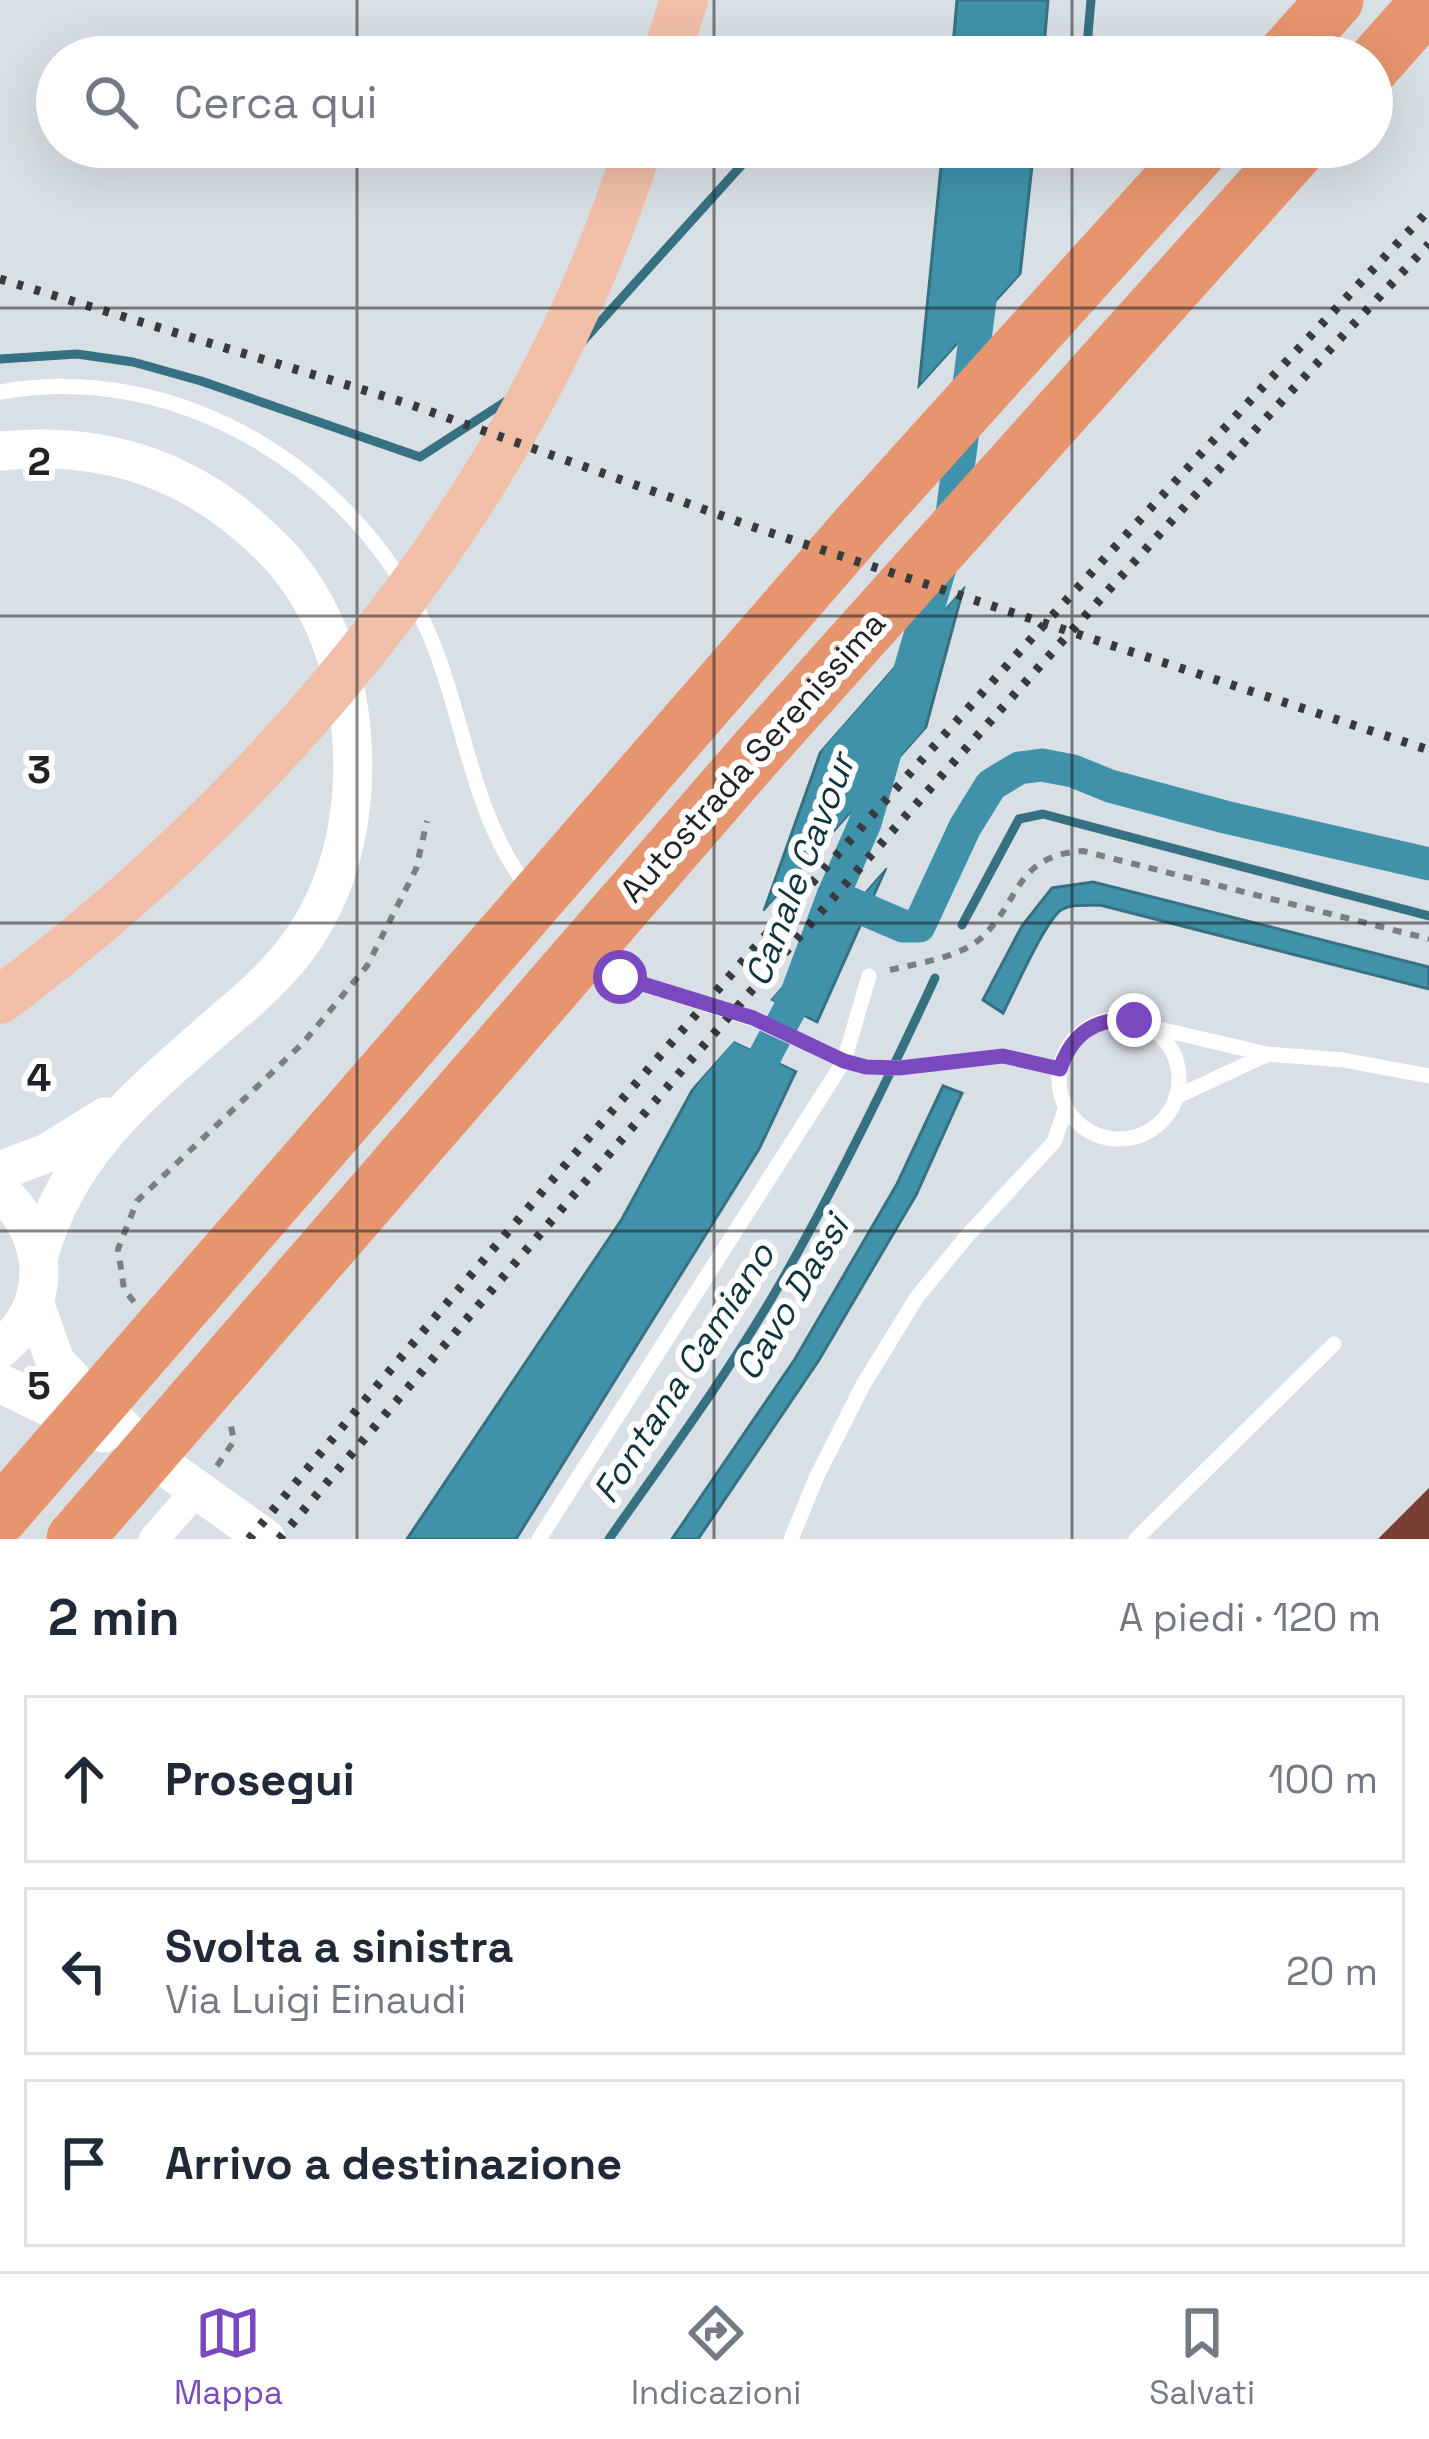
<!DOCTYPE html>
<html lang="it">
<head>
<meta charset="utf-8">
<style>
  :root { --surface:#fff; --page:#f6f6f7; --text:#1f2937; --muted:#747a83; --line:#e0e1e3; --accent:#7a49c0 }
  body { margin:0; font-family:"Space Grotesk",sans-serif; background:var(--page); color:var(--text) }
  .stop { position:absolute; width:36px; height:36px; margin:-27px; border:9px solid #7a49c0; border-radius:50%; background:#fff }
  .stop.end { background:#7a49c0; border-color:#fff; box-shadow:0 3px 12px #0008 }
  .list { margin:0; padding:0; list-style:none }
  h2 { display:flex; justify-content:space-between; align-items:center; height:156px; margin:0; padding:0 48px; font-size:51px }
  h2 small { font-size:39px; font-weight:400; color:var(--muted) }
  .list li { display:grid; grid-template-columns:78px 1fr auto; gap:36px; align-items:center; box-sizing:border-box; height:168px; margin:0 24px 24px; padding:0 24px; border:3px solid var(--line); border-radius:0px }
  .list b { display:block; font-size:45px; white-space:nowrap }
  .list p { margin:0; font-size:39px; white-space:nowrap; color:var(--muted) }
  .list em { font-size:39px; font-style:normal; color:var(--muted) }
  .icon { flex:none; width:66px; height:66px; fill:none; stroke:currentColor; stroke-width:2; stroke-linecap:round; stroke-linejoin:round }
  .map { position:relative; flex:none; width:1429px; height:1539px; overflow:hidden }
  .search { position:absolute; background:var(--surface); box-shadow:0 12px 48px #0002; left:36px; right:36px; top:36px; height:132px; display:flex; align-items:center; gap:30px; box-sizing:border-box; padding:0 42px; border-radius:66px; color:var(--muted); font-size:45px }
  .sheet { height:732px; background:var(--surface) }
  nav { display:flex; justify-content:space-around; align-items:center; box-sizing:border-box; height:168px; border-top:3px solid var(--line); background:var(--surface); font-size:33px; color:var(--muted) }
  nav a { display:grid; justify-items:center; gap:6px }
  nav .on { color:var(--accent) }
  .map>svg:first-child { display:block }
  .water { fill:#3f92aa; stroke:#367182; stroke-width:3 }
  .pier { fill:#d9e0e5 }
  .lines { fill:none; stroke-linecap:round; stroke-linejoin:round }
  .stream { stroke:#367182; stroke-width:9 }
  .canal { stroke:#3f92aa; stroke-width:33 }
  .building { fill:#7a3d34 }
  .path { stroke:#7a7f82; stroke-width:6; stroke-dasharray:9 9; stroke-linecap:butt }
  .service { stroke:#fff; stroke-width:15 }
  .minor { stroke:#fff; stroke-width:30 }
  .tertiary { stroke:#fff; stroke-width:39 }
  .primary { stroke:#f1bfa8; stroke-width:48 }
  .motorway { stroke:#e7956e; stroke-width:57 }
  .rail { stroke:#373b3d; stroke-width:9; stroke-dasharray:6 12; stroke-linecap:butt }
  .route { stroke:#7a49c0; stroke-width:15 }
  .grid { fill:none; stroke:#202325; stroke-width:3; stroke-opacity:0.55 }
  .labels { text-anchor:middle; dominant-baseline:central; stroke-width:12; stroke-linejoin:round; paint-order:stroke }
  .street-label { font-size:33px; fill:#202325; stroke:#fff }
  .water-label { font-size:36px; font-style:italic; fill:#0d343f; stroke:#fff }
  .grid-label { font-size:39px; text-anchor:middle; font-weight:bold; fill:#202325; stroke:#fff; stroke-width:12; stroke-linejoin:round; paint-order:stroke }
</style>
</head>
<body>
<div class="map">
<svg width="1429" height="1539" viewBox="0 0 1429 1539">
  <rect width="100%" height="100%" fill="#d9e0e5"/>
  <g class="water">
    <path d="M 957,0 L 1048,0 L 1043,57 L 952,57 Z"/>
    <path d="M 943,147 L 1034,147 L 1020,275 L 919,387 Z"/>
    <path d="M 964,586 L 925,730 L 764,911 L 822,748 Z"/>
    <path d="M 886,868 L 817,1022 L 769,1000 Z"/>
    <path d="M 1093,882 L 1429,967 L 1429,989 L 1100,905 C 1089,906 1072,903 1061,910 C 1045,921 1014,992 1003,1013 L 983,1000 L 1022,926 L 1052,888 Z"/>
    <path d="M 733,1040 L 796,1071 L 759,1149 L 516,1539 L 407,1539 L 622,1219 L 694,1087 Z"/>
    <path d="M 943,1086 L 962,1093 L 916,1195 L 819,1360 L 698,1539 L 672,1539 L 795,1359 L 897,1184 Z"/>
  </g>
  <g class="pier">
    <path d="M 1027,268 L 1025,279 L 924,391 L 915,392 Z"/>
    <path d="M 964,580 L 968,582 L 812,760 L 818,744 Z"/>
    <path d="M 934,720 L 930,734 L 769,915 L 760,916 Z"/>
    <path d="M 886,862 L 890,863 L 770,1000 L 822,1026 L 815,1028 L 765,1005 L 765,996 Z"/>
    <path d="M 732,1034 L 799,1066 L 802,1073 L 734,1041 L 678,1104 L 689,1083 Z"/>
  </g>
  <g class="lines">
    <g class="stream">
      <path d="M 1086,57 L 1091,0"/>
      <path d="M 582,342 L 758,147"/>
      <path d="M 0,359 L 77,354 L 133,362 L 201,381 L 420,457 L 508,400"/>
      <path d="M 962,925 L 1019,819 L 1043,814 L 1429,916"/>
      <path d="M 609,1539 C 665,1459 723,1381 773,1296 C 833,1193 885,1086 935,978"/>
    </g>
    <g class="canal">
      <path d="M 907,680 L 949,537 L 983,278"/>
      <path d="M 833,896 L 903,926 L 919,926 L 965,827 L 991,785 L 1019,768 L 1042,765 L 1073,771 L 1110,786 L 1225,817 L 1429,864"/>
      <path d="M 746,1092 L 794,1001 L 833,896 L 865,823 L 887,746"/>
    </g>
  </g>
  <path class="building" d="M 1429,1488 L 1429,1539 L 1378,1539 Z"/>
  <g class="lines">
    <g class="path">
      <path d="M 890,970 C 918,963 958,958 980,939 C 1022,901 1013,856 1083,851 L 1429,939"/>
      <path d="M 134,1302 L 124,1289 L 118,1249 L 137,1201 L 303,1043 L 367,966 L 416,869 L 427,821"/>
      <path d="M 217,1466 L 234,1441 L 231,1426"/>
    </g>
    <g class="service">
      <path d="M 0,392 C 183,359 365,476 433,643 C 466,726 473,818 529,889"/>
      <path d="M 597,957 L 620,977 L 753,1019 L 844,1061 L 866,1067 L 899,1068 L 1003,1056 L 1060,1069"/>
      <circle cx="1119" cy="1079" r="60"/>
      <path d="M 1155,1028 L 1267,1054 L 1343,1060 L 1429,1076"/>
      <path d="M 1176,1097 L 1266,1055"/>
      <path d="M 539,1539 L 844,1061 L 869,976"/>
      <path d="M 791,1539 L 817,1476 L 863,1385 L 917,1297 L 967,1236 L 1054,1142 L 1066,1107"/>
      <path d="M 1136,1539 L 1334,1344"/>
    </g>
    <path class="minor" d="M 154,1539 L 196,1491"/>
    <g class="tertiary">
      <path d="M 0,451 C 112,440 201,473 279,555 C 322,602 345,665 351,729 C 358,801 345,877 304,938 C 282,971 251,998 221,1023 C 143,1092 68,1150 39,1255"/>
      <path d="M 0,1171 L 47,1153 L 105,1117"/>
      <path d="M 0,1190 C 49,1238 55,1302 0,1349"/>
      <path d="M 34,1302 L 55,1361 L 80,1388 L 157,1461 L 266,1539"/>
      <path d="M 0,1383 L 103,1433"/>
    </g>
    <g class="primary">
      <path d="M 666,57 L 684,0"/>
      <path d="M 0,1000 C 283,788 531,489 638,147"/>
    </g>
    <g class="motorway">
      <path d="M 1284,57 L 1335,0"/>
      <path d="M 1372,66 L 1429,2"/>
      <path d="M 0,1516 L 858,528 L 1202,147"/>
      <path d="M 75,1539 L 755,754 L 1299,147"/>
    </g>
    <g class="rail">
      <path d="M 0,279 L 406,403 L 759,529 L 1429,750"/>
      <path d="M 249,1539 C 627,1083 1022,640 1429,210"/>
      <path d="M 279,1539 C 653,1099 1032,664 1429,244"/>
    </g>
  </g>
  <g class="lines">
    <path class="route" d="M 620,977 L 753,1018 L 844,1061 L 866,1067 L 899,1068 L 1003,1056 L 1060,1069 C 1072,1033 1096,1017 1134,1020"/>
  </g>
  <path class="grid" d="M 357,0 L 357,57M 714,0 L 714,57M 1072,0 L 1072,57M 357,147 L 357,1539M 714,147 L 714,1539M 1072,147 L 1072,1539M 0,308 L 1429,308M 0,616 L 1429,616M 0,923 L 1429,923M 0,1231 L 1429,1231"/>
  <g class="labels">
    <g class="street-label">
      <text transform="translate(753 757) rotate(-48)">Autostrada Serenissima</text>
    </g>
    <g class="water-label">
      <text transform="translate(800 870) rotate(-69)">Canale Cavour</text>
      <text transform="translate(792 1298) rotate(-59)">Cavo Dassi</text>
      <text transform="translate(684 1373) rotate(-57)">Fontana Camiano</text>
    </g>
  </g>
  <g class="grid-label">
    <text x="39" y="475">2</text>
    <text x="39" y="783">3</text>
    <text x="39" y="1091">4</text>
    <text x="39" y="1399">5</text>
  </g>
</svg>
<div class="stop" style="left:620px;top:977px"></div>
<div class="stop end" style="left:1134px;top:1020px"></div>
<div class="search"><svg class="icon" aria-label="search" viewBox="0 0 24 24"><circle cx="10" cy="10" r="6"/><path d="M15 15l6 6"/></svg>Cerca qui</div>
</div>
<section class="sheet">
<h2>2 min<small>A piedi · 120 m</small></h2>
<ul class="list">
<li><svg class="icon" aria-label="ahead" viewBox="0 0 24 24"><path d="M12 20V5M6 11l6-6 6 6"/></svg><div><b>Prosegui</b></div><em>100 m</em></li>
<li><svg class="icon" aria-label="left" viewBox="0 0 24 24"><path d="M17 20v-9H6M10 6l-5 5 5 5"/></svg><div><b>Svolta a sinistra</b><p>Via Luigi Einaudi</p></div><em>20 m</em></li>
<li><svg class="icon" aria-label="arrive" viewBox="0 0 24 24"><path d="M6 21V4h12l-3 4 3 4H6"/></svg><div><b>Arrivo a destinazione</b></div></li>
</ul>
</section>
<nav>
<a class="on"><svg class="icon" aria-label="map" viewBox="0 0 24 24"><path d="M3 6l6-2 6 2 6-2v14l-6 2-6-2-6 2zM9 4v14M15 6v14"/></svg>Mappa</a>
<a><svg class="icon" aria-label="directions" viewBox="0 0 24 24"><path d="M12 3l9 9-9 9-9-9zM9 14v-3h6M13 9l2 2-2 2"/></svg>Indicazioni</a>
<a><svg class="icon" aria-label="saved" viewBox="0 0 24 24"><path d="M7 4h10v16l-5-4-5 4z"/></svg>Salvati</a>
</nav>
</body>
</html>
